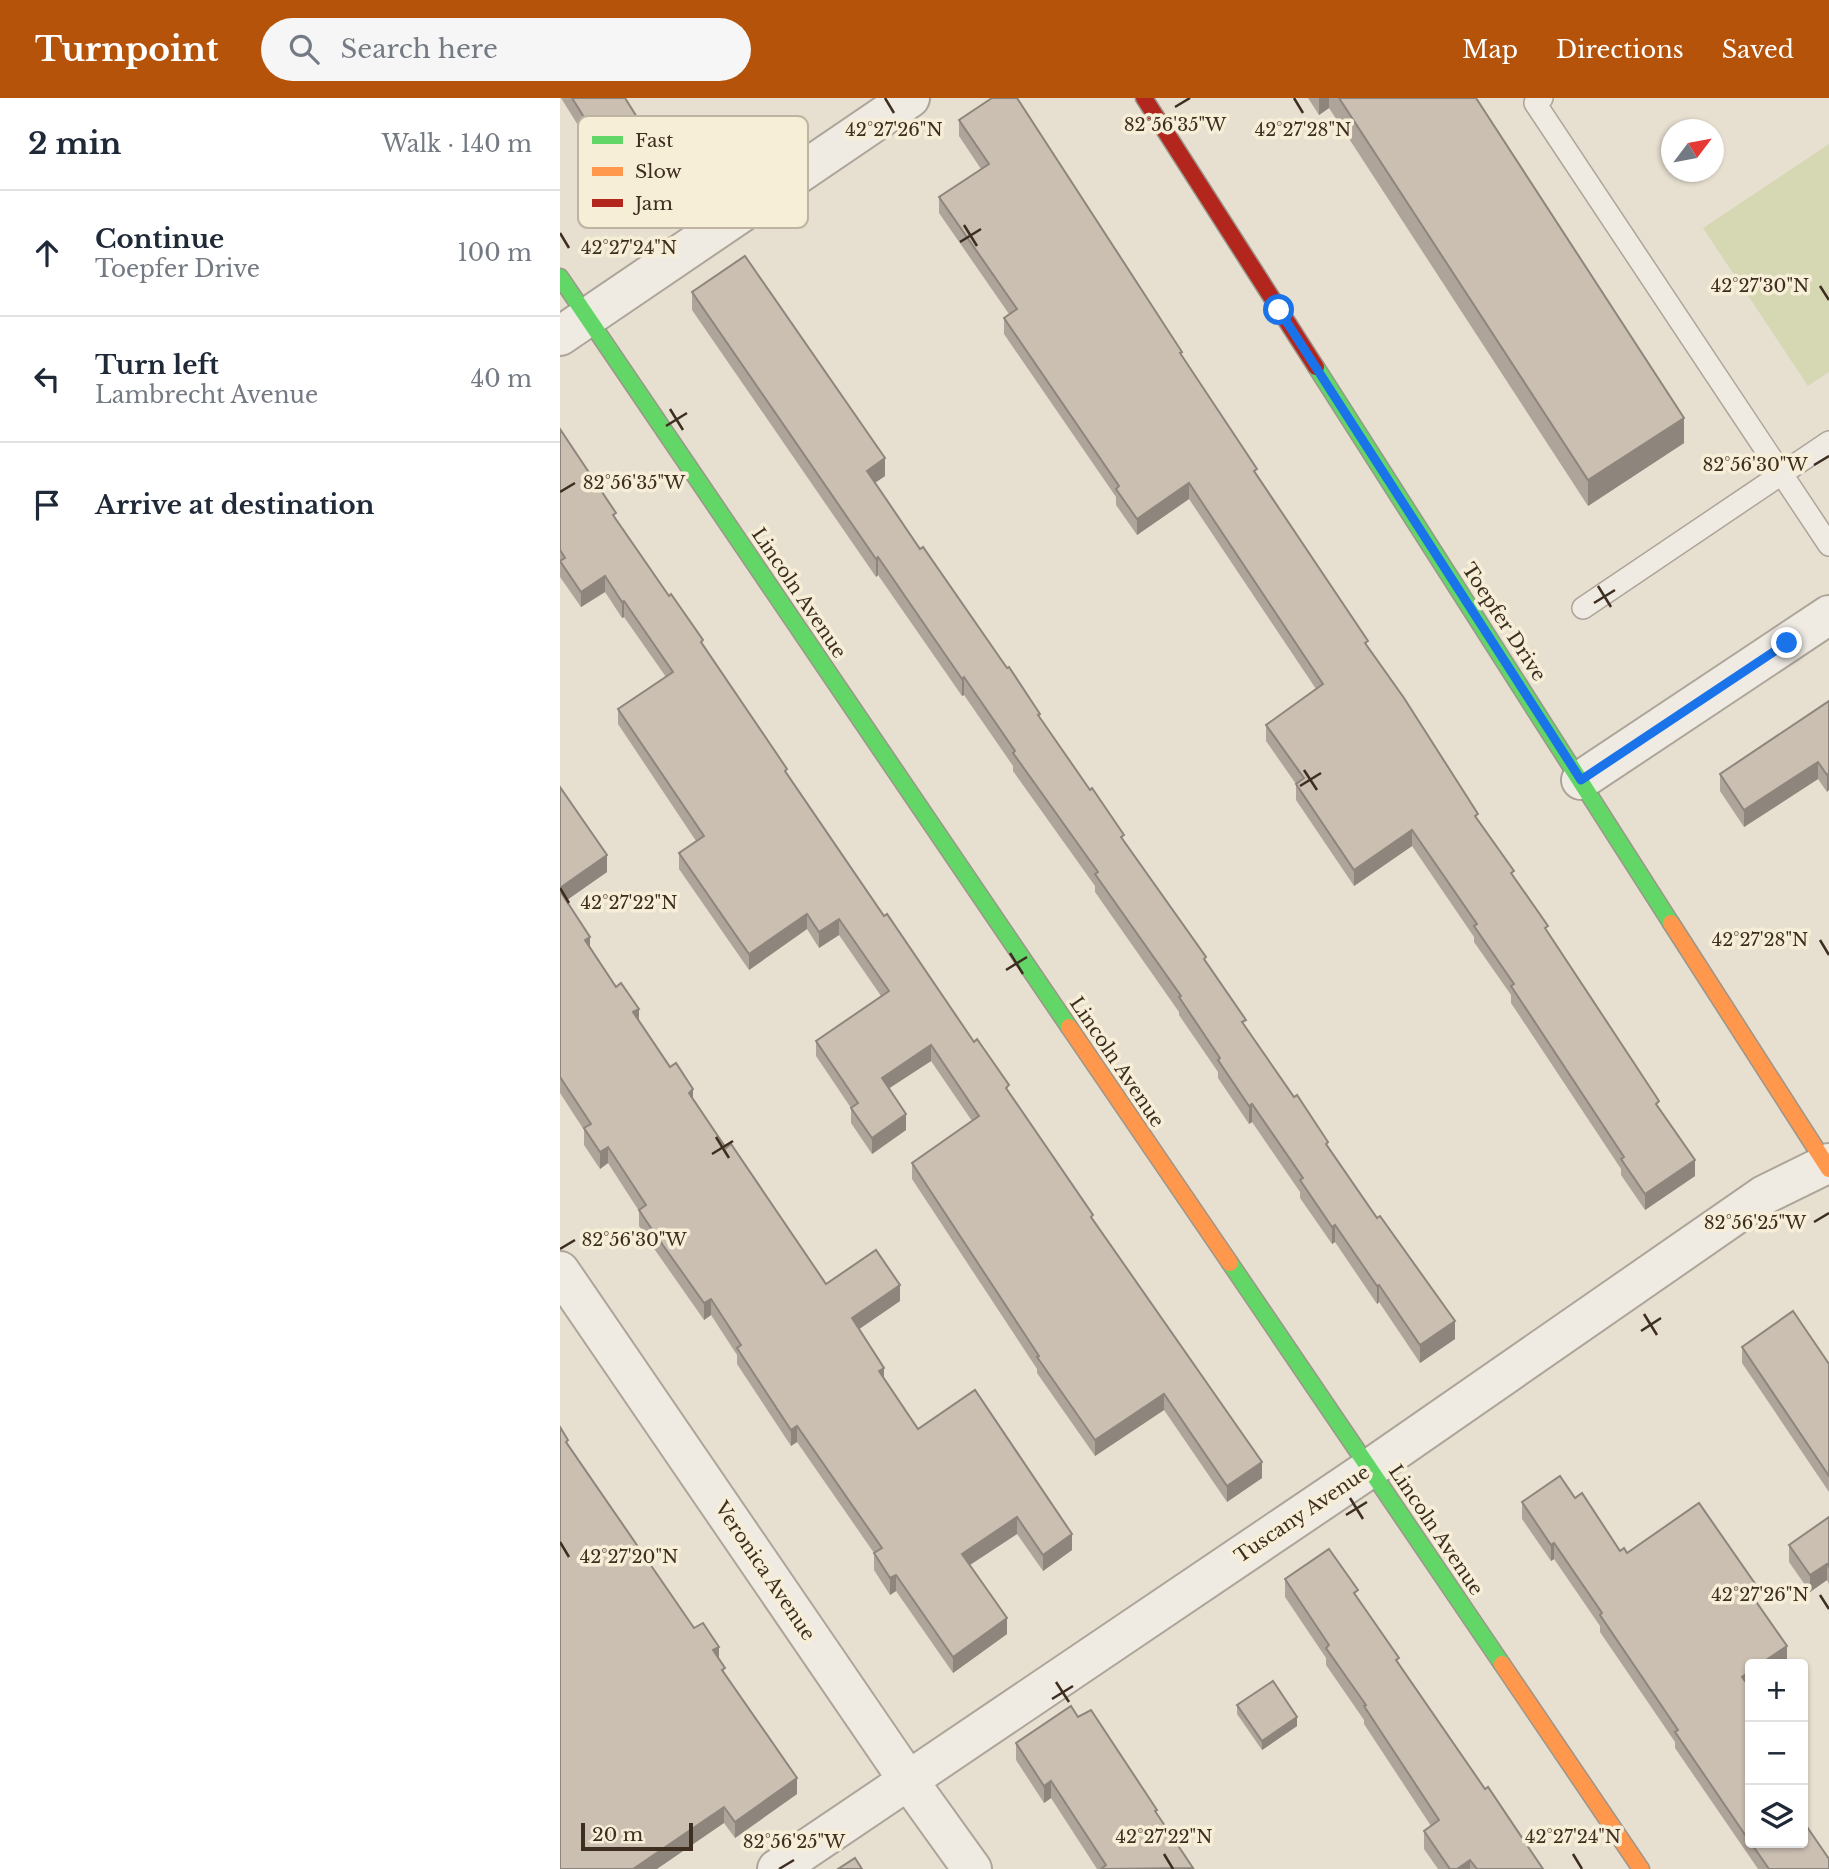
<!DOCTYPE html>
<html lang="en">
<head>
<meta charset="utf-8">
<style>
  :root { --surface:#fff; --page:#f6f6f7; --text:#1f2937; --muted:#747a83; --line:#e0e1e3; --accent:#b45309 }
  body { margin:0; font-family:"Libre Baskerville",serif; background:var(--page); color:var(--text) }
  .controls { position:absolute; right:21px; bottom:21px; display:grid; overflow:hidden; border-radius:7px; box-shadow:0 2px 5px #0004 }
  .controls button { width:63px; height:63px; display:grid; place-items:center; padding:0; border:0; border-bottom:2px solid var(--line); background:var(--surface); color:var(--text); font:35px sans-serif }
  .compass { position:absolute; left:1101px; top:21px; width:63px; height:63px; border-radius:50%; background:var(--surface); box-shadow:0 2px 5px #0004; rotate:58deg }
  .scale { position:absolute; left:21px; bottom:18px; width:112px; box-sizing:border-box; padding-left:7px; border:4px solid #3d2e20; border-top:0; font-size:19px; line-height:24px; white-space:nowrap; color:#3d2e20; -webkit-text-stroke:5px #f7eed8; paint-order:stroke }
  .stop { position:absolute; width:21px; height:21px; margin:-16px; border:5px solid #1a73e8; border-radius:50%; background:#fff }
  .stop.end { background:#1a73e8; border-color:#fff; box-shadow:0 2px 7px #0008 }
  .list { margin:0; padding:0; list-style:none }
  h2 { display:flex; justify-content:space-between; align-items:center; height:91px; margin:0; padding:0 28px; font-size:30px }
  h2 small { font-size:23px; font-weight:400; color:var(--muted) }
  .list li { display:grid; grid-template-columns:46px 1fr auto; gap:21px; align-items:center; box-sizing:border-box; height:126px; padding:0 28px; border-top:2px solid var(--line) }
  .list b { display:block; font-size:26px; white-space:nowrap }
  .list p { margin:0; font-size:23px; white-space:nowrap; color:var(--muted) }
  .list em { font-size:23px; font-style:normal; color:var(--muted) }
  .icon { flex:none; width:38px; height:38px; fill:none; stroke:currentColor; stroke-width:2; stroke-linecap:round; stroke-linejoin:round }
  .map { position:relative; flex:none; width:1269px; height:1771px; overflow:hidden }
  header { display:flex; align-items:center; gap:42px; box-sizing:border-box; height:98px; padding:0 35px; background:var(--accent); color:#fff }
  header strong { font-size:33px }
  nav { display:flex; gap:38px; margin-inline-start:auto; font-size:24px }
  .search { width:490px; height:63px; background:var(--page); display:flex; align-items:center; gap:18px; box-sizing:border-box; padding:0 24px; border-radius:38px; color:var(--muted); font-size:26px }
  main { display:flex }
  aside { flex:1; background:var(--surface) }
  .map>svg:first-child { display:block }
  .pitch { fill:#d6d7b3 }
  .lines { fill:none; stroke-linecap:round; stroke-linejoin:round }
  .lane-casing { stroke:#ada599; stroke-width:24 }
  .street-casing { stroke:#ada599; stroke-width:42 }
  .fast-casing { stroke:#9c958a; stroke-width:19 }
  .slow-casing { stroke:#9c958a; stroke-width:19 }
  .jam-casing { stroke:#9c958a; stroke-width:19 }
  .lane { stroke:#efebe3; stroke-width:21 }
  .street { stroke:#efebe3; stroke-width:38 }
  .fast { stroke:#63d668; stroke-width:16 }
  .slow { stroke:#ff974d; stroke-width:16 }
  .jam { stroke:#b3261e; stroke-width:16 }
  .wall { fill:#afa499 }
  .shaded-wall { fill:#8e867d }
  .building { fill:#cbbfb2; stroke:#8e867d; stroke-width:2 }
  .route { stroke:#1a73e8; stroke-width:9 }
  .ticks { fill:none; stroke:#3d2e20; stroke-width:2.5 }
  .labels { text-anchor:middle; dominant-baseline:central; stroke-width:7; stroke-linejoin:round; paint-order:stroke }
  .street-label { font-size:19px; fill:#3d2e20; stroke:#f7eed8 }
  .key { fill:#f7eed8; stroke:#bfb4a1; stroke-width:2 }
  .key-label { font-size:19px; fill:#3d2e20 }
  .ticks-label { font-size:18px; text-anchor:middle; fill:#3d2e20; stroke:#f7eed8; stroke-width:7; stroke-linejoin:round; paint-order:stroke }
</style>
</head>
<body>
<header>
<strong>Turnpoint</strong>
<div class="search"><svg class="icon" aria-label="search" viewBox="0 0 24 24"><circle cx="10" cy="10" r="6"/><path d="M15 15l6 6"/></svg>Search here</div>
<nav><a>Map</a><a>Directions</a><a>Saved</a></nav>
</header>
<main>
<aside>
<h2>2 min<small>Walk · 140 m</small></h2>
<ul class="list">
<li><svg class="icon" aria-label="ahead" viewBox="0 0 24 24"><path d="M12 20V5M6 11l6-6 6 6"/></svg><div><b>Continue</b><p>Toepfer Drive</p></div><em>100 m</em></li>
<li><svg class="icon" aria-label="left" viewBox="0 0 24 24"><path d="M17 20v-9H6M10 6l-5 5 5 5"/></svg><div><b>Turn left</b><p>Lambrecht Avenue</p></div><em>40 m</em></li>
<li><svg class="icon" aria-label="arrive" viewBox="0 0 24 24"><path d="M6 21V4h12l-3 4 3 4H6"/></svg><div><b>Arrive at destination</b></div></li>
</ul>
</aside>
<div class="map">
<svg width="1269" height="1771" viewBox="0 0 1269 1771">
  <rect width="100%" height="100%" fill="#e7e0d1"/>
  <path class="pitch" d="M 1269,46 L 1269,274 L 1248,288 L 1143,130 Z"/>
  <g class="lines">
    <g class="lane-casing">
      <g id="lane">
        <path d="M 982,0 L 975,5 L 1269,447"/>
        <path d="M 1023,510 L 1269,344"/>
      </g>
    </g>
    <g class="street-casing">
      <g id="street">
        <path d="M 0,238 L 350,0"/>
        <path d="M 1021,682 L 1269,517"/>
        <path d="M 0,1173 L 348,1682 L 412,1771"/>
        <path d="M 217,1771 L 809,1371 L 1204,1097 L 1269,1065"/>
      </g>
    </g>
    <g class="fast-casing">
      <g id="fast">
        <path d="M 0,179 L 509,929"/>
        <path d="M 756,269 L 1111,825"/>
        <path d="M 670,1165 L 942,1566"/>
      </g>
    </g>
    <g class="slow-casing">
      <g id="slow">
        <path d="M 1111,825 L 1269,1071"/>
        <path d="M 509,929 L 670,1165"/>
        <path d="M 942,1566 L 1081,1771"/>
      </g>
    </g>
    <g class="jam-casing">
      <path id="jam" d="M 584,0 L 756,269"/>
    </g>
    <use href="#lane" class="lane"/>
    <use href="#street" class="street"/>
    <use href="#fast" class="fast"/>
    <use href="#slow" class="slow"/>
    <use href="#jam" class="jam"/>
  </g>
  <g class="wall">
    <path d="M 1,0 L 65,0 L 120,96 L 76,124 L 46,78 L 46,72 Z"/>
    <path d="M 748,0 L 916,0 L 1124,345 L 1028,408 L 769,10 L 759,17 Z"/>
    <path d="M 399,22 L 622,259 L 697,378 L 918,721 L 988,835 L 1099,1010 L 1135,1078 L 1085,1112 L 1061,1077 L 1061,1071 L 951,905 L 951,897 L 914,844 L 914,839 L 852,748 L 794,788 L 736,702 L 736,686 L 706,643 L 706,627 L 756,591 L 629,401 L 577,437 L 556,407 L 556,399 L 444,236 L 444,220 L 449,216 L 379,115 L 379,99 L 421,71 L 399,38 Z"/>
    <path d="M 132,194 L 325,378 L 315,385 L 360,451 L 480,620 L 646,864 L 686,929 L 768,1049 L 895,1241 L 860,1265 L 819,1204 L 817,1206 L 775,1144 L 772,1146 L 740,1100 L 740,1094 L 692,1024 L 689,1026 L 658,980 L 658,974 L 619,917 L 619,914 L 535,794 L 535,788 L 453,673 L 453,668 L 404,597 L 402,598 L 318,477 L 316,479 L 132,212 Z"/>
    <path d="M 0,331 L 56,421 L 143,548 L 227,676 L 324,818 L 449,994 L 702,1380 L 667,1404 L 604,1312 L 535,1358 L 477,1275 L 477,1271 L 352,1081 L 352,1065 L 412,1023 L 371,963 L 329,990 L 346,1032 L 312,1056 L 291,1025 L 291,1010 L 256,958 L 256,943 L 321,898 L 279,837 L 259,850 L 247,831 L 189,872 L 119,771 L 119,755 L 136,743 L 58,626 L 58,611 L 106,579 L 64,519 L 62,520 L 45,494 L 21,509 L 0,479 Z"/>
    <path d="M 1269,603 L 1267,694 L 1258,681 L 1184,729 L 1160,693 L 1160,676 Z"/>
    <path d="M 0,689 L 47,774 L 6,802 L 30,849 L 79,922 L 166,1050 L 266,1186 L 340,1203 L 299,1231 L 324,1280 L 358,1331 L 512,1452 L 483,1473 L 457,1436 L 410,1467 L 447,1536 L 393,1575 L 336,1493 L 330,1497 L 314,1472 L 314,1455 L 237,1344 L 231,1348 L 177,1266 L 177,1257 L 151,1217 L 144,1222 L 95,1152 L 79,1128 L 79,1113 L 48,1065 L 40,1071 L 24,1047 L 24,1032 L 0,995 Z"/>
    <path d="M 1182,1249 L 1269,1266 L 1269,1394 L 1182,1265 Z"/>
    <path d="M 8,1348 L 134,1530 L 159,1561 L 165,1576 L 237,1696 L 175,1740 L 164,1725 Z"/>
    <path d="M 1015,1400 L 1060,1453 L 1196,1503 L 1227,1564 L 1224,1566 L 1190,1566 L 1190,1745 L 1243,1745 L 1269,1771 L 1198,1771 L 1115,1650 L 1115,1644 L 1040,1534 L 1040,1528 L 994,1461 L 991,1463 L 962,1421 L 962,1404 Z"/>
    <path d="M 1269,1419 L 1269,1486 L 1267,1482 L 1250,1494 L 1229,1464 L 1229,1447 Z"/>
    <path d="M 725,1481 L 798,1501 L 839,1565 L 925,1691 L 983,1771 L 878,1771 L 864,1751 L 864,1733 L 871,1728 L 804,1626 L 804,1622 L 766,1567 L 766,1560 L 725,1499 Z"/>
    <path d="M 677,1607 L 737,1628 L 702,1652 L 677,1616 Z"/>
    <path d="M 518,1619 L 597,1717 L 633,1771 L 537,1771 L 491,1700 L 484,1705 L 456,1662 L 456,1645 Z"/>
  </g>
  <g class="shaded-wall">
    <path d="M 759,0 L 769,0 L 769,10 L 759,17 Z"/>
    <path d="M 120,78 L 120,96 L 76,124 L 76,106 Z"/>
    <path d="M 1124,320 L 1124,345 L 1028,408 L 1028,382 Z"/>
    <path d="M 325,360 L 325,378 L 307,390 L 307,373 Z"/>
    <path d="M 629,385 L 629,401 L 577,437 L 577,421 Z"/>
    <path d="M 318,459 L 318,477 L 316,479 L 316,461 Z"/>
    <path d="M 45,478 L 45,494 L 21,509 L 21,494 Z"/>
    <path d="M 64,503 L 64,519 L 62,520 L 62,504 Z"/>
    <path d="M 404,579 L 404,597 L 402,598 L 402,581 Z"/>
    <path d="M 1258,664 L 1258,681 L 1184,729 L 1184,712 Z"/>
    <path d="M 1269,675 L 1269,692 L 1267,694 L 1267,677 Z"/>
    <path d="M 852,732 L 852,748 L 794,788 L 794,772 Z"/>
    <path d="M 47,757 L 47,774 L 0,807 L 0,790 Z"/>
    <path d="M 247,816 L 247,831 L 189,872 L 189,856 Z"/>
    <path d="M 279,821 L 279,837 L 259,850 L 259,834 Z"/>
    <path d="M 30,839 L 30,855 L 25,842 Z"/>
    <path d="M 79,911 L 79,927 L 73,914 Z"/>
    <path d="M 371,947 L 371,963 L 322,995 L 322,980 Z"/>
    <path d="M 133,991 L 133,1008 L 129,995 Z"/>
    <path d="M 692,1006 L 692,1024 L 689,1026 L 689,1008 Z"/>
    <path d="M 346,1016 L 346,1032 L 312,1056 L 312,1040 Z"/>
    <path d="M 48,1049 L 48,1065 L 40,1071 L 40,1054 Z"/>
    <path d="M 1135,1062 L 1135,1078 L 1085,1112 L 1085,1096 Z"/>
    <path d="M 775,1127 L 775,1144 L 772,1146 L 772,1129 Z"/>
    <path d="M 340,1187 L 340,1203 L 292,1236 L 292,1220 Z"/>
    <path d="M 819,1187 L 819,1204 L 817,1206 L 817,1188 Z"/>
    <path d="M 151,1201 L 151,1217 L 144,1222 L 144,1205 Z"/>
    <path d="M 895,1223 L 895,1241 L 860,1265 L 860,1247 Z"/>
    <path d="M 324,1270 L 324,1286 L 319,1273 Z"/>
    <path d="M 604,1296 L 604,1312 L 535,1358 L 535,1342 Z"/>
    <path d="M 237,1328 L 237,1344 L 231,1348 L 231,1332 Z"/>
    <path d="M 702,1364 L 702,1380 L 667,1404 L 667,1388 Z"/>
    <path d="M 457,1419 L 457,1436 L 402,1472 L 402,1456 Z"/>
    <path d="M 512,1436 L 512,1452 L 483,1473 L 483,1457 Z"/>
    <path d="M 994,1445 L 994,1461 L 991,1463 L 991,1447 Z"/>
    <path d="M 1267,1466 L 1267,1482 L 1250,1494 L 1250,1477 Z"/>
    <path d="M 336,1477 L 336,1493 L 330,1497 L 330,1480 Z"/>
    <path d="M 1196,1487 L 1196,1503 L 1188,1492 Z"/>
    <path d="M 447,1520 L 447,1536 L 393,1575 L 393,1559 Z"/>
    <path d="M 1227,1548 L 1227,1564 L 1224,1566 L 1200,1566 Z"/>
    <path d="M 159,1549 L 159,1565 L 153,1552 Z"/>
    <path d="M 1190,1573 L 1190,1590 L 1182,1579 Z"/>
    <path d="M 737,1619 L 737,1628 L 702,1652 L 702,1643 Z"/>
    <path d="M 237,1680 L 237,1696 L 175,1740 L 175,1724 Z"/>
    <path d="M 491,1683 L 491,1700 L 484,1705 L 484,1688 Z"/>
    <path d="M 164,1709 L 164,1725 L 97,1771 L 73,1771 Z"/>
    <path d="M 910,1762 L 910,1771 L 897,1771 Z"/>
  </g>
  <g class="building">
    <path d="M 12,0 L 65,0 L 87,35 L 91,32 L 120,78 L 76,106 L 46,61 L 49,59 Z"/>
    <path d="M 432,0 L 457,0 L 622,254 L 620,255 L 697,371 L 694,373 L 808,543 L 805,545 L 844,600 L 918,716 L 915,718 L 954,773 L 951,775 L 988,828 L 985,830 L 1099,1003 L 1096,1006 L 1135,1062 L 1085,1096 L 1061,1061 L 1064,1059 L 951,888 L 954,886 L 914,828 L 917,826 L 852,732 L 794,772 L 736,686 L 744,680 L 706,627 L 763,586 L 629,385 L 577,421 L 556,391 L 559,388 L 444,220 L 457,211 L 379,99 L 429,66 L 399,22 Z"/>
    <path d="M 779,0 L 916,0 L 1124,320 L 1028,382 Z"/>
    <path d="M 185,158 L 325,360 L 307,373 L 360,451 L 363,449 L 447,570 L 449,569 L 480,616 L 478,617 L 530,692 L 532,690 L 564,737 L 561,739 L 646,859 L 644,861 L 686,922 L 682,924 L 734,999 L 737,997 L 768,1044 L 766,1046 L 817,1120 L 820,1118 L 895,1223 L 860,1247 L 819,1187 L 817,1188 L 775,1127 L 772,1129 L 740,1082 L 743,1080 L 692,1006 L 689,1008 L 658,962 L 660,960 L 619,899 L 621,898 L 535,776 L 538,774 L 453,655 L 455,653 L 404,579 L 402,581 L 318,459 L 316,461 L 132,194 Z"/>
    <path d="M 0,331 L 56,415 L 53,417 L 109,498 L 111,496 L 143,542 L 141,544 L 227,671 L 225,673 L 324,818 L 327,816 L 414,944 L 417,941 L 449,987 L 446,990 L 533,1117 L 531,1119 L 702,1364 L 667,1388 L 604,1296 L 535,1342 L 477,1259 L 479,1258 L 352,1065 L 419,1018 L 371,947 L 322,980 L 346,1016 L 312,1040 L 291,1010 L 298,1005 L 256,943 L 329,893 L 279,821 L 259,834 L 247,816 L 189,856 L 119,755 L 144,738 L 58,611 L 113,574 L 64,503 L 62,504 L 45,478 L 21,494 L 0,463 L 5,460 L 0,452 Z"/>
    <path d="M 1269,603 L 1269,675 L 1267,677 L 1258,664 L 1184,712 L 1160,676 Z"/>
    <path d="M 0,689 L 47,757 L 0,790 Z"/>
    <path d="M 0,793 L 30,839 L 25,842 L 56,889 L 61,885 L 79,911 L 73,914 L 110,969 L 116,965 L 133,991 L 129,995 L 166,1050 L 171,1046 L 266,1186 L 316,1152 L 340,1187 L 292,1220 L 324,1270 L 319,1273 L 358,1331 L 415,1292 L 512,1436 L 483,1457 L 457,1419 L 402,1456 L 447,1520 L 393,1559 L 336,1477 L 330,1480 L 314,1455 L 322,1450 L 237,1328 L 231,1332 L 177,1250 L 181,1247 L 151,1201 L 144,1205 L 95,1136 L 79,1112 L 86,1107 L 48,1049 L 40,1054 L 24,1030 L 31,1026 L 0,979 Z"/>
    <path d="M 1233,1213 L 1269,1266 L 1269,1378 L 1182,1249 Z"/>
    <path d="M 0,1329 L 8,1342 L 6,1344 L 134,1530 L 143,1525 L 159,1549 L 153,1552 L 165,1570 L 162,1572 L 237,1680 L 175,1724 L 164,1709 L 73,1771 L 0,1771 Z"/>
    <path d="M 1000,1378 L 1015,1400 L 1022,1395 L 1060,1453 L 1064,1450 L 1067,1455 L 1139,1405 L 1196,1487 L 1188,1492 L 1227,1548 L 1200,1566 L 1190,1566 L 1190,1573 L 1182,1579 L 1190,1590 L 1190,1744 L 1115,1634 L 1118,1632 L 1040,1517 L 1042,1515 L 994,1445 L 991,1447 L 962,1404 Z"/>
    <path d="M 1269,1419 L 1269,1469 L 1267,1466 L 1250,1477 L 1229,1447 Z"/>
    <path d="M 769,1451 L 798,1492 L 794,1495 L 839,1560 L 836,1562 L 925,1691 L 928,1689 L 983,1771 L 917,1771 L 910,1762 L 897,1771 L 890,1771 L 864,1733 L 879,1722 L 804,1608 L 806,1607 L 766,1550 L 769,1547 L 725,1481 Z"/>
    <path d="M 713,1583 L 737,1619 L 702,1643 L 677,1607 Z"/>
    <path d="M 511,1608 L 518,1619 L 531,1612 L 597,1712 L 595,1713 L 633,1770 L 541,1771 L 546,1767 L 491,1683 L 484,1688 L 456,1645 Z"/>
    <path d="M 1243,1723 L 1269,1761 L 1269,1771 L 1209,1771 L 1191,1745 L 1243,1745 Z"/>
    <path d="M 295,1760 L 302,1771 L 278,1771 Z"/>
  </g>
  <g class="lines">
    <path class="route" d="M 719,212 L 1021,682 L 1227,545"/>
  </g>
  <path class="ticks" d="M 325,0 L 334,15M 734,0 L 743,15M 615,9 L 630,0M 404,127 L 417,148M 0,135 L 9,150M 400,144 L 421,131M 1260,188 L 1269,202M 110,311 L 123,332M 106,328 L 127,315M 1254,367 L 1269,358M 0,394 L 15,385M 1038,488 L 1051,509M 1034,505 L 1055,492M 744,672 L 757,692M 740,688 L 761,675M 0,790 L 9,805M 1260,842 L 1269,857M 450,855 L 463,876M 446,872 L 467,859M 156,1039 L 169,1060M 152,1056 L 173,1043M 1254,1124 L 1269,1115M 0,1151 L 15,1142M 1084,1216 L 1097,1237M 1081,1233 L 1101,1220M 790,1400 L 803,1421M 786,1417 L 807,1404M 0,1444 L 9,1459M 1260,1497 L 1269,1511M 496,1584 L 509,1604M 492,1601 L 513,1588M 604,1756 L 613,1771M 1013,1756 L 1022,1771M 219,1771 L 234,1762"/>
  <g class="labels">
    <g class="street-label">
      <text transform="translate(239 495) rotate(56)">Lincoln Avenue</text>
      <text transform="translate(944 524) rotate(57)">Toepfer Drive</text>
      <text transform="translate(557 964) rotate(56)">Lincoln Avenue</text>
      <text transform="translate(742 1416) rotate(-34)">Tuscany Avenue</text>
      <text transform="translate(876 1432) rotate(56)">Lincoln Avenue</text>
      <text transform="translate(205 1473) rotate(56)">Veronica Avenue</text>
    </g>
  </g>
  <rect x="18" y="18" width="230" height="112" rx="10" class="key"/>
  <rect x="32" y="38" width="31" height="8" fill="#63d668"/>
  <rect x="32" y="69" width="31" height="9" fill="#ff974d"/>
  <rect x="32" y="101" width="31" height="8" fill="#b3261e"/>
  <g class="key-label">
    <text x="75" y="49">Fast</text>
    <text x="75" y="80">Slow</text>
    <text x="75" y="112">Jam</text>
  </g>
  <g class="ticks-label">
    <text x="615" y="33">82°56'35"W</text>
    <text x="334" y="38">42°27'26"N</text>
    <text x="743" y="38">42°27'28"N</text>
    <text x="69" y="156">42°27'24"N</text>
    <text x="1200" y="194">42°27'30"N</text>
    <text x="1195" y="373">82°56'30"W</text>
    <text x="74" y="391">82°56'35"W</text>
    <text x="69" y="811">42°27'22"N</text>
    <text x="1200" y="848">42°27'28"N</text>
    <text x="1195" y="1131">82°56'25"W</text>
    <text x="74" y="1148">82°56'30"W</text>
    <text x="69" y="1465">42°27'20"N</text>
    <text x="1200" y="1503">42°27'26"N</text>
    <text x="604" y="1745">42°27'22"N</text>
    <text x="1013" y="1745">42°27'24"N</text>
    <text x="234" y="1750">82°56'25"W</text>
  </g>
</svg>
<div class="controls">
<button>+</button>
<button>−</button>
<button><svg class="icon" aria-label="layers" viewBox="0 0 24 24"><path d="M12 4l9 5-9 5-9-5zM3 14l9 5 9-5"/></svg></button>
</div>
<svg class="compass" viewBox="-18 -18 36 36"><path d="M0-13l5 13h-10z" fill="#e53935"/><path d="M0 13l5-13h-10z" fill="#747a83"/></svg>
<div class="scale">20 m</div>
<div class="stop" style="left:719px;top:212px"></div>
<div class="stop end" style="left:1227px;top:545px"></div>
</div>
</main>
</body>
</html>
